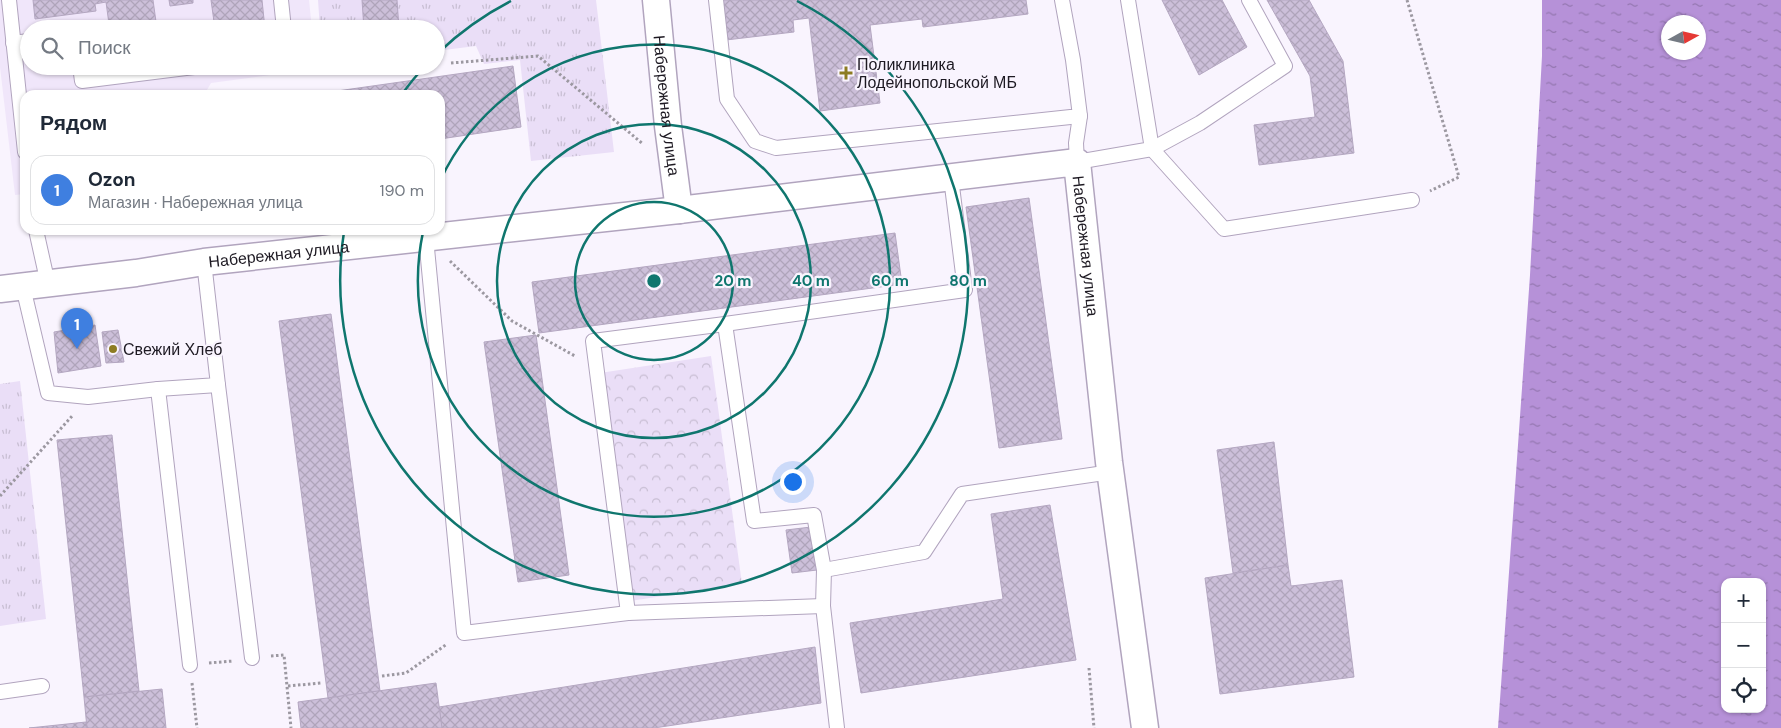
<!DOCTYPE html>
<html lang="ru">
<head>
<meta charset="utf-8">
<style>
  :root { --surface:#fff; --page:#f6f6f7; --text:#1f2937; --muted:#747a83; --line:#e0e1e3; --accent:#b45309 }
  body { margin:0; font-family:"DM Sans",sans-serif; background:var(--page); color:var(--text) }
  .controls { position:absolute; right:15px; bottom:15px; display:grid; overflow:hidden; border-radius:10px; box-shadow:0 1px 4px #0004 }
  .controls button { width:45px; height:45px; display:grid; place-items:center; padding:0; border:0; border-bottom:1px solid var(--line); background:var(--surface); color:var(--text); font:25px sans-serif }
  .compass { position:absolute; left:1661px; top:15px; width:45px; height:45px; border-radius:50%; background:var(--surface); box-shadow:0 1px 4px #0004; rotate:82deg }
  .you { position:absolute; left:792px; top:481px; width:18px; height:18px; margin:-12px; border:4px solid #fff; border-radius:50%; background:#1a73e8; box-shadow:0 0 0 8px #1a73e833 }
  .badge { display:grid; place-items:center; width:32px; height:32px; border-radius:50%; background:var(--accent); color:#fff; font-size:16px; font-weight:700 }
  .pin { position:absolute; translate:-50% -41px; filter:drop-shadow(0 1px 2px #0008) }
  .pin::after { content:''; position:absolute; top:26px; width:18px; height:15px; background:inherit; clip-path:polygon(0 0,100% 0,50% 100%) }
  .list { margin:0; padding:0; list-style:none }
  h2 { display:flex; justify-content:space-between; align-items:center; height:65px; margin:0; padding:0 20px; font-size:21px }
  h2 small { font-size:16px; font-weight:400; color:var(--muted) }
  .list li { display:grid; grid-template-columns:32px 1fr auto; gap:15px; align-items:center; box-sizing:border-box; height:70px; margin:0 10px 10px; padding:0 10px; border:1px solid var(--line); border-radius:15px }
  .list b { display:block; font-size:19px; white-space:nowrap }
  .list p { margin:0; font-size:16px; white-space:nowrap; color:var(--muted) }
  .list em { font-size:16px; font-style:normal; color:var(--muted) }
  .icon { flex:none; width:28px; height:28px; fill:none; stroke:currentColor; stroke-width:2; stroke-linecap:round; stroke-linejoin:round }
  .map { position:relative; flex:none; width:1781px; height:728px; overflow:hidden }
  .search { position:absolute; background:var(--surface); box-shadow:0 1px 4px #0004; left:20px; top:20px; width:425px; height:55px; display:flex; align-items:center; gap:12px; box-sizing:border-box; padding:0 18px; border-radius:28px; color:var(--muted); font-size:19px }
  .panel { position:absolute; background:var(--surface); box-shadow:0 1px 4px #0004; left:20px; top:90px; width:425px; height:145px; border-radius:15px }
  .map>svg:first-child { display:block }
  .built { fill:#f0e6fa }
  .grass { fill:url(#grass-tufts) }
  .forest { fill:url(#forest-crowns) }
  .water { fill:url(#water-ripples); fill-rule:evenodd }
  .building { fill:url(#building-cross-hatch); stroke:#b4a7c1 }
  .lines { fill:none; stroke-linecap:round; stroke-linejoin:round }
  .service-casing { stroke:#b1a4be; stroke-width:16 }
  .minor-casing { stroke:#b1a4be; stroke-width:29 }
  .path { stroke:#9c98a1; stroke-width:3; stroke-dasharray:2.5 2.5; stroke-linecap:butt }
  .service { stroke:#fff; stroke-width:14 }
  .minor { stroke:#fff; stroke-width:26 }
  .ring { fill:none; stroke:#0f766e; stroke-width:2.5 }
  .poi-dot { fill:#8d7c22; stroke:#f9f4fe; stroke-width:2 }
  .labels { text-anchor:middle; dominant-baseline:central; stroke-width:4.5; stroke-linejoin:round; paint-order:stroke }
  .poi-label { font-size:16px; fill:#1d1922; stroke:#f9f4fe; text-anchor:start }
  .street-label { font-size:16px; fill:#1d1922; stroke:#f9f4fe }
  .centre { fill:#0f766e; stroke:#f9f4fe; stroke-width:2.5 }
  .ring-label { font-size:15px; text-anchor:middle; font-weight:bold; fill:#0f766e; stroke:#f9f4fe; stroke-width:4.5; stroke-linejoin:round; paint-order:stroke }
</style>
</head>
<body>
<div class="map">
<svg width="1781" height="728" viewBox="0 0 1781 728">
  <defs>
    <pattern id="grass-tufts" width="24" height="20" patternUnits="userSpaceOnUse" patternTransform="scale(1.25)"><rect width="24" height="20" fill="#eadef7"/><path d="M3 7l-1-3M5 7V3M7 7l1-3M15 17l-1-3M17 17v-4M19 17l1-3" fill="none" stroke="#c8bed3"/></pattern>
    <pattern id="forest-crowns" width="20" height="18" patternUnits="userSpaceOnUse" patternTransform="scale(1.25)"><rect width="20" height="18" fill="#eadef7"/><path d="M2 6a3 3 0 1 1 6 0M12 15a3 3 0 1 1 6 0" fill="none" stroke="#c8bed3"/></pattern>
    <pattern id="water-ripples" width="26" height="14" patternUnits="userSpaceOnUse" patternTransform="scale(1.25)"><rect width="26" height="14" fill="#b691d8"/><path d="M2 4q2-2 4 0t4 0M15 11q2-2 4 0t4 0" fill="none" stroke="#9376af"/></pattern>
    <pattern id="building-cross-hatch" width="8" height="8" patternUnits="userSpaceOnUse" patternTransform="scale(1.25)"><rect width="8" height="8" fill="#ccbfd9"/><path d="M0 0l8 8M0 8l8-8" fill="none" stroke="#afa4ba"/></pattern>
  </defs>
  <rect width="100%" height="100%" fill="#f9f4fe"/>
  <path class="built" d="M 0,0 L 309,0 L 312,29 L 29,29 L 29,66 L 315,66 L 315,69 L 211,83 L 204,95 L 25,95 L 25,194 L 15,195 L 0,67 Z"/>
  <g class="grass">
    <path d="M 318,0 L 596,0 L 614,152 L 531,161 L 520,60 L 484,64 L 476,46 L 436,51 L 436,29 L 320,29 Z"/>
    <path d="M 20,381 L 46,619 L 0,626 L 0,384 Z"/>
  </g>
  <path class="forest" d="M 711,356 L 742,584 L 630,601 L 600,373 Z"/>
  <path class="water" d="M 1542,0 L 1781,0 L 1781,728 L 1498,728 L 1530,275 L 1542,56 ZM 1668,22 L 1698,22 L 1698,52 L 1668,52 ZM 1725,582 L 1762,582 L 1762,709 L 1725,709 Z"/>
  <g class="building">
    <path d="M 33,0 L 153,0 L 157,29 L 104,29 L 104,25 L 109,24 L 106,2 L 95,4 L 96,11 L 35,19 Z"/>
    <path d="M 169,0 L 193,0 L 193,3 L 170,6 Z"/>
    <path d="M 211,0 L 262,0 L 265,29 L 215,29 Z"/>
    <path d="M 362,0 L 397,0 L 399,29 L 364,29 Z"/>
    <path d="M 721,0 L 1026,0 L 1028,14 L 923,27 L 922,19 L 870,25 L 880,103 L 820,111 L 809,18 L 793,20 L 794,32 L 726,40 Z"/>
    <path d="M 1162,0 L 1222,0 L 1247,47 L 1199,75 Z"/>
    <path d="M 1267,0 L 1309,0 L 1343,61 L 1354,153 L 1259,165 L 1254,125 L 1315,117 L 1310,76 Z"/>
    <path d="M 513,66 L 521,127 L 440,139 L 440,95 L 309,95 Z"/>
    <path d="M 1029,198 L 1062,439 L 999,448 L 966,207 Z"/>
    <path d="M 895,233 L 902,284 L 539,333 L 532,282 Z"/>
    <path d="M 331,314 L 380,691 L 328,698 L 279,321 Z"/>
    <path d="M 95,325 L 101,366 L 58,373 L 54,332 Z"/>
    <path d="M 118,330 L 124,362 L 106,363 L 102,332 Z"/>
    <path d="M 536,335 L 569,575 L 518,582 L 484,342 Z"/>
    <path d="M 112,435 L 139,691 L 84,697 L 57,440 Z"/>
    <path d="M 1274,442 L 1288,565 L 1233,573 L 1217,450 Z"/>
    <path d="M 1050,505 L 1076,660 L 861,693 L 850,623 L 1003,599 L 991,514 Z"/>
    <path d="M 811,527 L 817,570 L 792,573 L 786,530 Z"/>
    <path d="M 1288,565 L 1291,586 L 1342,580 L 1354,677 L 1220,694 L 1205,578 Z"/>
    <path d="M 815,647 L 821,703 L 654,728 L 442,728 L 439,707 Z"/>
    <path d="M 436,683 L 442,728 L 301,728 L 298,702 Z"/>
    <path d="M 162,689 L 166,728 L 87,728 L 84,697 Z"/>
    <path d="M 86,722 L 87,728 L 29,728 Z"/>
  </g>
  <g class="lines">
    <g class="service-casing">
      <g id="service">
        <path d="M 9,0 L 25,152"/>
        <path d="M 281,0 L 284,29"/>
        <path d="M 716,0 L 727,99 L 755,141 L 776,148 L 1080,116 L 1073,60 L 1062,0"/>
        <path d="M 1249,0 L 1285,66 L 1200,123 L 1152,149 L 1224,229 L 1412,200"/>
        <path d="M 13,43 L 29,41"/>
        <path d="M 80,66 L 82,81 L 202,66"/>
        <path d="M 1080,116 L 1076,143 L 1077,162 L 1152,149 L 1128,0"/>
        <path d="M 36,230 L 48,284"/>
        <path d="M 426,238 L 464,633 L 628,613 L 823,606"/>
        <path d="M 23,287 L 48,393 L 88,397 L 158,389 L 218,385 L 204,262"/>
        <path d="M 725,324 L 754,521 L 814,515 L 824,570 L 823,606 L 837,728"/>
        <path d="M 218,385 L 252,658"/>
        <path d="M 158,389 L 190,665"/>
        <path d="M 824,570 L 924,552 L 962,494 L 1111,472"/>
        <path d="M 628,613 L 593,341 L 725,324 L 965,290 L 951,178"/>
        <path d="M 0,692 L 42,686"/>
      </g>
    </g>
    <g class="minor-casing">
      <g id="minor">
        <path id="s1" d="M 656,0 L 668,126 L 679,210"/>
        <path id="s2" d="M 0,289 L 136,273 L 204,262 L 679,210 L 1077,162 L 1109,462 L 1145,728"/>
      </g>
    </g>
    <g class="path">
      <path d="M 1407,0 L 1459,177 L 1430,191"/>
      <path d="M 451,63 L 538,56 L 643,144"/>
      <path d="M 450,261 L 512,321 L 575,356"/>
      <path d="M 0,496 L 73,415"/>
      <path d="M 271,656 L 284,655 L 291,728"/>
      <path d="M 209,663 L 233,661"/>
      <path d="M 1089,668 L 1094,728"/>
      <path d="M 382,676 L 406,673 L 447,644"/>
      <path d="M 192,683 L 197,728"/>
      <path d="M 288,686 L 321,683"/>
    </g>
    <use href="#service" class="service"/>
    <use href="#minor" class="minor"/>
  </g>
  <g class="ring">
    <circle cx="654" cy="281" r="79"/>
    <circle cx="654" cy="281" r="157"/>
    <path d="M440 181A236 236 0 1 1 423 232"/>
    <path d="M402 94A314 314 0 0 1 424 67M438 53A314 314 0 0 1 511 1M797 1A314 314 0 1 1 344 232"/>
  </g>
  <g class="poi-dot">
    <path d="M843.5 65.5h5v5h5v5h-5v5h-5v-5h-5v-5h5z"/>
    <circle cx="113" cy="349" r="5"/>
  </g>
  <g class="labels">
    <g class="poi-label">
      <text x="857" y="64">Поликлиника<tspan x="857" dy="18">Лодейнопольской МБ</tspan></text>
      <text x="123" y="349">Свежий Хлеб</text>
    </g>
    <g class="street-label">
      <text stroke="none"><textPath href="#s1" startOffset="106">Набережная улица</textPath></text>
      <text stroke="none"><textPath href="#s2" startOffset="1169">Набережная улица</textPath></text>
      <text stroke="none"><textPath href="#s2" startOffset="281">Набережная улица</textPath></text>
    </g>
  </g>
  <circle cx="654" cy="281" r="8" class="centre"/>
  <g class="ring-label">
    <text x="733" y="286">20 m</text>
    <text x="811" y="286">40 m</text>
    <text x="890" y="286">60 m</text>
    <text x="968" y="286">80 m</text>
  </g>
</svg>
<div class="controls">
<button>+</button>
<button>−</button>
<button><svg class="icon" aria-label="locate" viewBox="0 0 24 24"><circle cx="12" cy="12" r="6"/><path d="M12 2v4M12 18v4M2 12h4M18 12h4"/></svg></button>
</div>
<svg class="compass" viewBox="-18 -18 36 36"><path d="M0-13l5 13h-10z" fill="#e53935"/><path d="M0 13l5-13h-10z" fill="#747a83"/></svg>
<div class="you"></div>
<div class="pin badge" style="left:77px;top:349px;background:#3f7fe0">1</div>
<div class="search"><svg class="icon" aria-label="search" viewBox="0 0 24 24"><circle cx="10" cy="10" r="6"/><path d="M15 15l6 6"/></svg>Поиск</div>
<section class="panel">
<h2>Рядом<small></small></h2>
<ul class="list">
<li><span class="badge" style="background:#3f7fe0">1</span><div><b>Ozon</b><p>Магазин · Набережная улица</p></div><em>190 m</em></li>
</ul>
</section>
</div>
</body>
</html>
